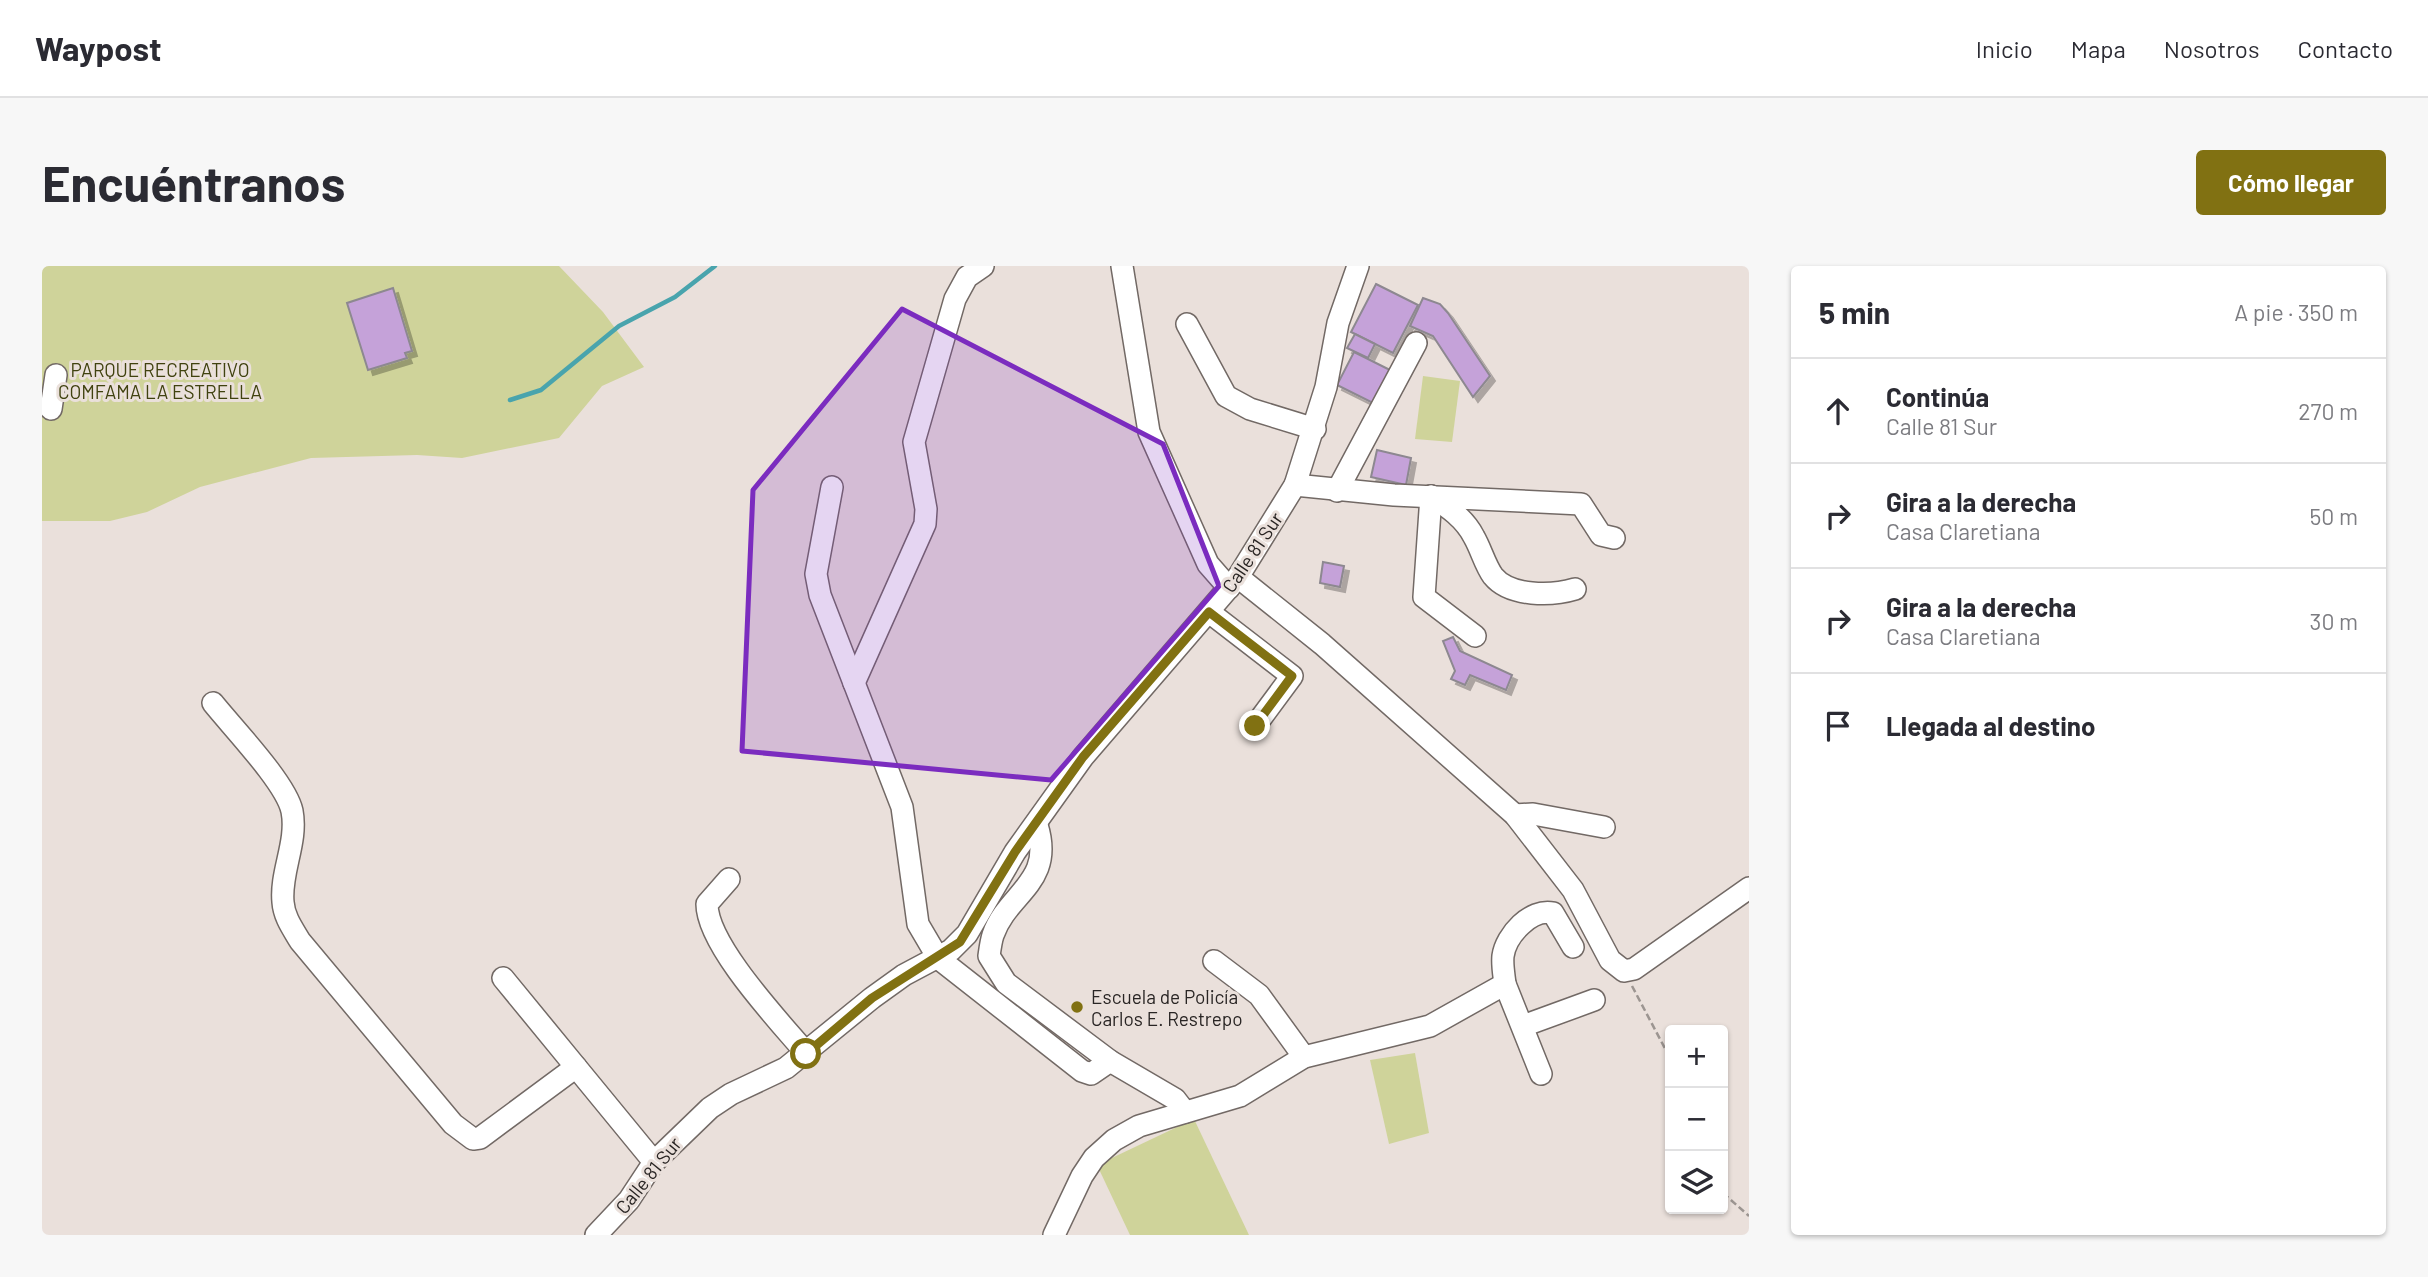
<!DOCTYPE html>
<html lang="es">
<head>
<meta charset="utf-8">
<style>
  :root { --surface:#fff; --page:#f7f7f7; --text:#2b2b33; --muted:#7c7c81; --line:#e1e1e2; --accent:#817112 }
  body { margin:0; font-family:Barlow,sans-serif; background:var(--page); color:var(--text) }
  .controls { position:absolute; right:21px; bottom:21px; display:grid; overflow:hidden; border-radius:7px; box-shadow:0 2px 5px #0004 }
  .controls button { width:63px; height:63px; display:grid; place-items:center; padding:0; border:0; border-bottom:2px solid var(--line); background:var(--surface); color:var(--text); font:35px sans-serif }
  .stop { position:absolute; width:21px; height:21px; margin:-16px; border:5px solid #817112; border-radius:50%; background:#fff }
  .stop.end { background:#817112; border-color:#fff; box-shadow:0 2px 7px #0008 }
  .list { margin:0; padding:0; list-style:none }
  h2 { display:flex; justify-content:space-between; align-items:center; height:91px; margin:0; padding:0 28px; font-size:30px }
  h2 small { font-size:23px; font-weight:400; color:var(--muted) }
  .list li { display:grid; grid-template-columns:46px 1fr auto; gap:21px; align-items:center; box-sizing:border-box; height:105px; padding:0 28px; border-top:2px solid var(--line) }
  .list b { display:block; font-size:26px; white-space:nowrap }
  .list p { margin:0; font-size:23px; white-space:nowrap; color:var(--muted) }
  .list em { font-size:23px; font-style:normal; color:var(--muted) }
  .icon { flex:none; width:38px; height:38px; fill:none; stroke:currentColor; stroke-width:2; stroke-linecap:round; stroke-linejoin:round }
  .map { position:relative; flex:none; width:1707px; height:969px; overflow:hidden; border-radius:7px }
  header { display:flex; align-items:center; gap:42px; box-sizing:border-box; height:98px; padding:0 35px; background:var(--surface); border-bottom:2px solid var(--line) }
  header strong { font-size:33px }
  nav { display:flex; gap:38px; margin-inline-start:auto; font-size:24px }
  .intro { display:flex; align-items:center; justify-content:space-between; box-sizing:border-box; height:168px; padding:0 42px }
  h1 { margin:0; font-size:49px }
  .button { padding:18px 32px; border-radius:7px; background:var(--accent); color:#fff; font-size:24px; font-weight:700 }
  main { display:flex; gap:42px; padding:0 42px }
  aside { flex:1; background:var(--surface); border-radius:7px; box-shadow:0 2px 5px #0004 }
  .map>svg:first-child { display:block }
  .green { fill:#cfd39a }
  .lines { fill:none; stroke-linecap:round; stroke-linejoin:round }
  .stream { stroke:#49a4ad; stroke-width:4.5 }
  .building { fill:#c5a2d9; stroke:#8d8890; stroke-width:2; filter:url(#shadow) }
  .minor-casing { stroke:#726965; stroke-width:24 }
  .path { stroke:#9c9591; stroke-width:2.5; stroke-dasharray:7 3.5; stroke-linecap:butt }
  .minor { stroke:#fff; stroke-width:21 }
  .route { stroke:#817112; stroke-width:9 }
  .marked { fill:#7b2cbf; fill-opacity:0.2; stroke:#7b2cbf; stroke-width:5; stroke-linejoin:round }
  .poi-dot { fill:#817112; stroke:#eae0db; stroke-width:2.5 }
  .labels { text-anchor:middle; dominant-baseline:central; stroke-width:6; stroke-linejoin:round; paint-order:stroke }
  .park-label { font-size:19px; fill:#40420f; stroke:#eae0db }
  .street-label { font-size:19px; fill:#292524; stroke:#eae0db }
  .poi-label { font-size:19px; fill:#292524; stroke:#eae0db; text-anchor:start }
</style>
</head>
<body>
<header>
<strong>Waypost</strong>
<nav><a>Inicio</a><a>Mapa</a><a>Nosotros</a><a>Contacto</a></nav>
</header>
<div class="intro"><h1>Encuéntranos</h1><a class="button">Cómo llegar</a></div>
<main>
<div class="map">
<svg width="1707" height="969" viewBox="0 0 1707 969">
  <defs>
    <filter id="shadow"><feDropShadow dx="5" dy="5" stdDeviation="0" flood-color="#0004"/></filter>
  </defs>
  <rect width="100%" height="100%" fill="#eae0db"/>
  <g class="green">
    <path d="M 0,0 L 517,0 L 561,46 L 602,101 L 560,120 L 517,172 L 420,192 L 375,189 L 269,192 L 158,221 L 105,246 L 68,255 L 0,255 Z"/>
    <path d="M 1381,110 L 1418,115 L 1410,176 L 1373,173 Z"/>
    <path d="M 1373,787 L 1387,867 L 1347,878 L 1328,794 Z"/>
    <path d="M 1152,853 L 1207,969 L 1088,969 L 1055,899 Z"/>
  </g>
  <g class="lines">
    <path class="stream" d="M 468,134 L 499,124 L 577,60 L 633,31 L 673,0"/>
  </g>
  <g class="building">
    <path d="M 1334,18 L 1376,39 L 1351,87 L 1309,66 Z"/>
    <path d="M 351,22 L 370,85 L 363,87 L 365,92 L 326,104 L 305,37 Z"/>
    <path d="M 1381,32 L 1398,38 L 1406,47 L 1448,110 L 1431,131 L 1391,70 L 1368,60 Z"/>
    <path d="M 1313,68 L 1333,78 L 1326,92 L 1305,82 Z"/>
    <path d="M 1312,86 L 1354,107 L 1337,140 L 1295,119 Z"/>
    <path d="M 1335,184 L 1369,192 L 1364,219 L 1329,211 Z"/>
    <path d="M 1281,296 L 1302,300 L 1298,321 L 1278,317 Z"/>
    <path d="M 1411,371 L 1418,385 L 1470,409 L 1464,424 L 1428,409 L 1423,419 L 1409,413 L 1413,405 L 1401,375 Z"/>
  </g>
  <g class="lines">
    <g class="minor-casing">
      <g id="minor">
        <path d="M 1080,0 L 1107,166 L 1166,298 L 1187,322"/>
        <path d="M 1145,58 L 1184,130 L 1208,143 L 1273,163"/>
        <path d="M 9,143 L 14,109"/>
        <path d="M 1253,219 L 1352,229 L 1539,238 L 1559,269 L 1572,272"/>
        <path d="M 790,221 L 774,308 L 778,329 L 860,541 L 876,658 L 896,692 L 1040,805 L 1049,808 L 1068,795"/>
        <path d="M 1295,225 L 1374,77"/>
        <path d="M 1389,230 C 1406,241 1423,253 1432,271 C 1439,283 1443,299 1451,310 C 1468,331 1510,330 1533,323"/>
        <path d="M 1389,230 L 1382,331 L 1433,370"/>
        <path d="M 1196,311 L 1280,378 L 1473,549 L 1531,624 L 1568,694 L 1582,705 L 1592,703 L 1707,622"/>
        <path d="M 1167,346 L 1250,410 L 1213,460"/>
        <path d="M 812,417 L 883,258 L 884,243 L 872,176 L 913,33 L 925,11 L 941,0"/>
        <path d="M 171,437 C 191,462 244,517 250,545 C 256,576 238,606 241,636 C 242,651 251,663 258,675 L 411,858 L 431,873 L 438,872 L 534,801 L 612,896"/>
        <path d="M 1473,549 L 1491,548 L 1562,561"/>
        <path d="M 995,559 C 1013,617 966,626 951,669 C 949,675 948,683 947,690 L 964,717 L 1068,795 L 1133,833 L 1143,846"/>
        <path d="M 687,613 L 665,638 C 665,679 737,755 764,787"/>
        <path d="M 1172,695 L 1217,729 L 1262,791"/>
        <path d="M 461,712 L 534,801"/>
        <path d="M 1463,718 L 1499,808"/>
        <path d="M 1481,760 L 1552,734"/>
        <path d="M 554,969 L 587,934 L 612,896 L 668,842 L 689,828 L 744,802 L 830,732 L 862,709 L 909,684 L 925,668 L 973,586 L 1041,491 L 1196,311 L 1253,219 L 1284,121 L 1296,57 L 1316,0"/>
        <path d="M 1012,969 L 1040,910 L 1052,892 L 1072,874 L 1097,860 L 1198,830 L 1262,791 L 1388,760 L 1463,718 C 1462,709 1460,699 1461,690 C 1464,669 1489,642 1511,647 L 1531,681"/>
      </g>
    </g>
    <g class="path">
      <path d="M 1590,720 L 1628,792"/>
      <path d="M 1681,927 L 1707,950"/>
    </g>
    <use href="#minor" class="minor"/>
  </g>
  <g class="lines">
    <path class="route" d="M 764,788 L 830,732 L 918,676 L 973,586 L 1041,491 L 1167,346 L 1250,410 L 1213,460"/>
  </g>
  <path class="marked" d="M 860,43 L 1121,178 L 1177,320 L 1009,514 L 700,485 L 711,224 Z"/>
  <circle class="poi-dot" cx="1035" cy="741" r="7"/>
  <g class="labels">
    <g class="park-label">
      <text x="118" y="103">PARQUE RECREATIVO<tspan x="118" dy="22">COMFAMA LA ESTRELLA</tspan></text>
    </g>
    <g class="street-label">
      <text transform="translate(1210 286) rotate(-56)">Calle 81 Sur</text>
      <text transform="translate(606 909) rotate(-51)">Calle 81 Sur</text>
    </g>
    <g class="poi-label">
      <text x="1049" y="730">Escuela de Policía<tspan x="1049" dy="22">Carlos E. Restrepo</tspan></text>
    </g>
  </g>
</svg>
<div class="controls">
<button>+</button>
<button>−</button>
<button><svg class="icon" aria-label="layers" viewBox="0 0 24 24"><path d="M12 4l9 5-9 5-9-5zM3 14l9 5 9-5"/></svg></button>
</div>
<div class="stop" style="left:764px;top:788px"></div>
<div class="stop end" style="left:1213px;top:460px"></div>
</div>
<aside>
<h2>5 min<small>A pie · 350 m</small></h2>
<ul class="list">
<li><svg class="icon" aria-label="ahead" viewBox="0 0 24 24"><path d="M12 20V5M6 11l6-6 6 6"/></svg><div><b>Continúa</b><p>Calle 81 Sur</p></div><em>270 m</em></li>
<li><svg class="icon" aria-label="right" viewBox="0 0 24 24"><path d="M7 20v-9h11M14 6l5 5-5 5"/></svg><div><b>Gira a la derecha</b><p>Casa Claretiana</p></div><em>50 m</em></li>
<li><svg class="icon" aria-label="right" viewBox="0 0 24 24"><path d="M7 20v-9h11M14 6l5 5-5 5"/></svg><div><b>Gira a la derecha</b><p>Casa Claretiana</p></div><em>30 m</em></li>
<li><svg class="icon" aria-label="arrive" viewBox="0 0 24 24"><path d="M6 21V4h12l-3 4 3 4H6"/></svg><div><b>Llegada al destino</b></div></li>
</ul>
</aside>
</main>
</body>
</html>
